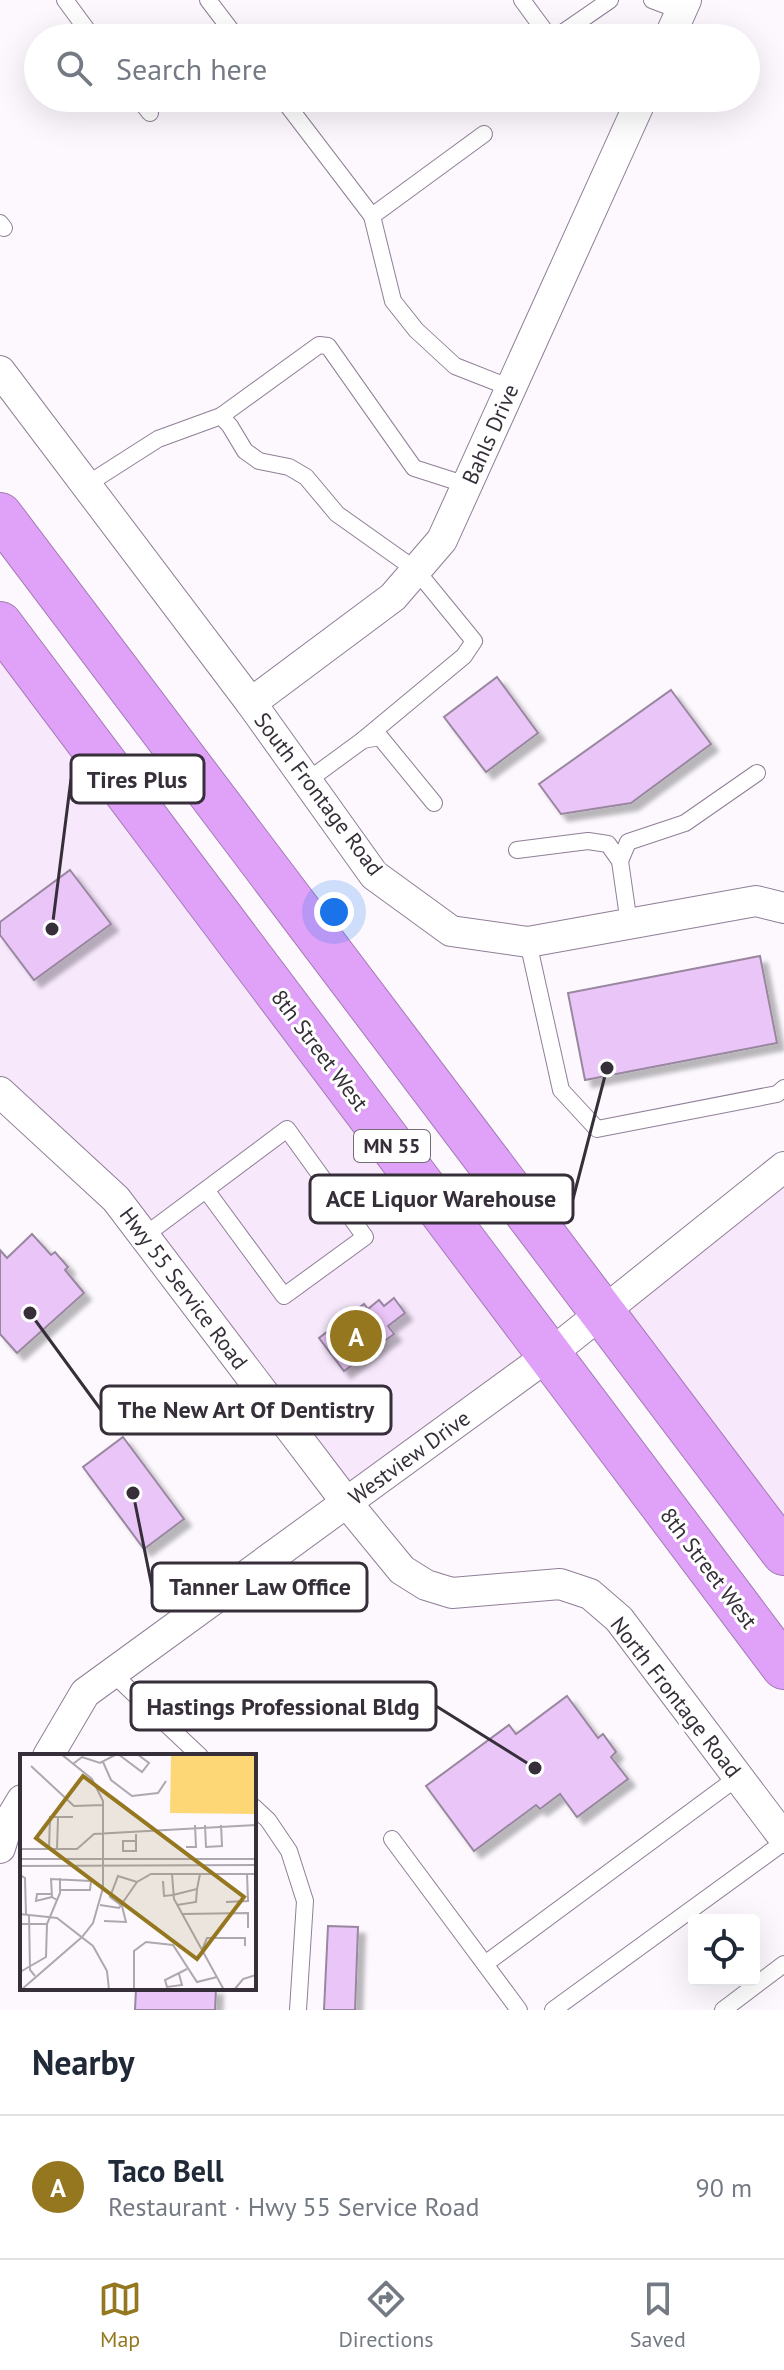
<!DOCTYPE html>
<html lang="en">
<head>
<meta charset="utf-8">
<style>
  :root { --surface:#fff; --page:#f6f6f7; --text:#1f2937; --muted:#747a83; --line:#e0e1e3; --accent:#95771f }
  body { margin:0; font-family:"PT Sans",sans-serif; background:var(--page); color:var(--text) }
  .controls { position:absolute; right:24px; bottom:24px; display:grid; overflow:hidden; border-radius:8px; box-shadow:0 8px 32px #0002 }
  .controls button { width:72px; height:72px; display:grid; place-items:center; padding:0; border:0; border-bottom:2px solid var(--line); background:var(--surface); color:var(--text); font:40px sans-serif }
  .you { position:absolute; left:334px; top:912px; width:28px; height:28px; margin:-20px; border:6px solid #fff; border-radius:50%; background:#1a73e8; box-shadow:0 0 0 12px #1a73e833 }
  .badge { display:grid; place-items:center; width:52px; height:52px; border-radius:50%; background:var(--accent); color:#fff; font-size:26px; font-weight:700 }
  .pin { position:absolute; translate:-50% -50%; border:4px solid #fff; box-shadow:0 2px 8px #0006 }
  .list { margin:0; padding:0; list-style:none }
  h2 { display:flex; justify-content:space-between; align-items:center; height:104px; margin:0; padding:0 32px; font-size:34px }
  h2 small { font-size:26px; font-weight:400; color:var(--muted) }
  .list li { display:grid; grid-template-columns:52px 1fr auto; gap:24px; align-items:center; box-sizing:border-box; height:144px; padding:0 32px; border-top:2px solid var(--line) }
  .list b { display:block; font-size:30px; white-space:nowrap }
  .list p { margin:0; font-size:26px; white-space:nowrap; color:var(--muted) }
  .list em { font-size:26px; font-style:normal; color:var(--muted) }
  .icon { flex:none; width:44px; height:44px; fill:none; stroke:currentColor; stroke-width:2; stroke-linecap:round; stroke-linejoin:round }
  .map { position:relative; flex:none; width:784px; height:2010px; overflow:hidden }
  .search { position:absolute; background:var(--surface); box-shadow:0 8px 32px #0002; left:24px; right:24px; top:24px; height:88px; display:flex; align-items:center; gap:20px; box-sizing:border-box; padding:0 28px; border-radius:44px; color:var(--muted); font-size:30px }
  .sheet { height:248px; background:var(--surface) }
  nav { display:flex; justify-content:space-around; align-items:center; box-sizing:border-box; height:112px; border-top:2px solid var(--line); background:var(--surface); font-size:22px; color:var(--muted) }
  nav a { display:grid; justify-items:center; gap:4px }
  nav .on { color:var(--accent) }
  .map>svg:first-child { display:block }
  .built { fill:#f7e8fc }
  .building { fill:#eac6f8; stroke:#9987a0; stroke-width:2; filter:url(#shadow) }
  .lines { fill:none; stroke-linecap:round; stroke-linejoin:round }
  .lane-casing { stroke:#907e97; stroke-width:18 }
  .street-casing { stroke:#907e97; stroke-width:32 }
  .highway-casing { stroke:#a47ab5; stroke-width:46 }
  .lane { stroke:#fff; stroke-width:16 }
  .street { stroke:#fff; stroke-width:30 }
  .highway { stroke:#e0a2f8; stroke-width:44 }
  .labels { text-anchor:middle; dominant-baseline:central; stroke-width:6; stroke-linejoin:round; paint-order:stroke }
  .shield { fill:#fff; stroke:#726d74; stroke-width:2 }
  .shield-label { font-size:20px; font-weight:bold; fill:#362f39 }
  .street-label { font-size:22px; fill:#362f39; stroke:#fff }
  .inset-road { fill:none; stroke:#ada8af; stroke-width:2 }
  .view { fill:#95771f; fill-opacity:0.15; stroke:#95771f; stroke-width:4 }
  .inset-edge { fill:none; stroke:#362f39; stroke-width:4 }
  .leader { fill:none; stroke:#362f39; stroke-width:3 }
  .callout-dot { fill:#362f39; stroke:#fff; stroke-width:3 }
  .callout { fill:#fff; stroke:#362f39; stroke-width:3 }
  .callout-label { font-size:24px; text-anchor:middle; font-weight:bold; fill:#362f39 }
</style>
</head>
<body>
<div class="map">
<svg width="784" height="2010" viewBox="0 0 784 2010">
  <defs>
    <filter id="shadow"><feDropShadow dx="7" dy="7" stdDeviation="2" flood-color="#0004"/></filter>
  </defs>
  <rect width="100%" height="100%" fill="#fcf8fe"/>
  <g class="built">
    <path d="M 0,624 L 549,1355 L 347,1503 L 116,1199 L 0,1092 Z"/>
    <path d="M 784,1167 L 784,1553 L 603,1313 Z"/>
  </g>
  <g class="building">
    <path d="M 497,677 L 538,733 L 486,772 L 444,717 Z"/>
    <path d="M 671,690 L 711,744 L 631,803 L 561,814 L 539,784 Z"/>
    <path d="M 70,870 L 111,924 L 34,980 L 0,935 L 0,922 Z"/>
    <path d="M 760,956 L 777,1043 L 585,1080 L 568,993 Z"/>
    <path d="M 32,1234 L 51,1255 L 55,1252 L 68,1267 L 65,1270 L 84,1293 L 17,1353 L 0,1334 L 0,1250 L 7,1258 Z"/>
    <path d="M 394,1298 L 405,1313 L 388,1326 L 394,1334 L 344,1371 L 319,1338 L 364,1304 L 368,1309 L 379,1300 L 384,1306 Z"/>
    <path d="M 123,1437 L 184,1519 L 144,1549 L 83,1467 Z"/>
    <path d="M 567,1696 L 598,1738 L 603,1734 L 616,1752 L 611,1757 L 628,1779 L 577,1817 L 560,1794 L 540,1809 L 536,1805 L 474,1851 L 426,1786 L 509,1725 L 516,1734 Z"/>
    <path d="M 328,1926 L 358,1927 L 355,2010 L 324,2010 Z"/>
    <path d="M 136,1988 L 216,1988 L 215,2010 L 135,2010 Z"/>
  </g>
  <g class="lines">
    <g class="lane-casing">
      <g id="lane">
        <path d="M 65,0 L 93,38"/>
        <path d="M 208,0 L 237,38"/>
        <path d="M 522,0 L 550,38"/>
        <path d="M 652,0 L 681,11"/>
        <path d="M 555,38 L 610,0"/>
        <path d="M 138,98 L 150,113"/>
        <path d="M 282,98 L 372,216 L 393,301 L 416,330 L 455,366 L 511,388"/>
        <path d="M 372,216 L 484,134"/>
        <path d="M 0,223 L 4,228"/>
        <path d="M 221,416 L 319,345 L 328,346 L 414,468 L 467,485"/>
        <path d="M 86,485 L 158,439 L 221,416 L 230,426 L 245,451 L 259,461 L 289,467 L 306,477 L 337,514 L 416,570 L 474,641 L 464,656 L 363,740"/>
        <path d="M 307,781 L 363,740 L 380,737 L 434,803"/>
        <path d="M 517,850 L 588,841 L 608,844 L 620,861"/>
        <path d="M 629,924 L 620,861 L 628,842 L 685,823 L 757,773"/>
        <path d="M 528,942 L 561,1090 L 597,1129 L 777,1094 L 784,1088"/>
        <path d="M 144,1236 L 287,1129 L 365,1237 L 284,1296 L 206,1190"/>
        <path d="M 113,1674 L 200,1756"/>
        <path d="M 254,1807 L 268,1820 L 289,1851 L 305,1901 L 298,2010"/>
        <path d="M 392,1839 L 519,2010"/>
        <path d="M 485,1964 L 738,1777"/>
        <path d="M 553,2010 L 784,1842"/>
        <path d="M 723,2010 L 784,1964"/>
      </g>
    </g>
    <g class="street-casing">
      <g id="street">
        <path d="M 669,38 L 686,0"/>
        <path d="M 0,371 L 251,703 L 374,875 L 451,931 L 528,942 L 756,901 L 784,908"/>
        <path d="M 251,703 L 393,597 L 442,540 L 642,98"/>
        <path d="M 0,1092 L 116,1199 L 347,1503 L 402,1570 L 426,1585 L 452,1593 L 560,1584 L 590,1594 L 619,1619 L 784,1838"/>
        <path d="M 48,1756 L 85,1693 L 549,1355 L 784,1167"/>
        <path d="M 0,1848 L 7,1825 L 22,1800"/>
      </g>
    </g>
    <g class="highway-casing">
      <g id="highway">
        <path d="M 0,515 L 784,1553"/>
        <path d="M 0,624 L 784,1667"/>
      </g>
    </g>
    <use href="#lane" class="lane"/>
    <use href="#street" class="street"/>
    <use href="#highway" class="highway"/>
  </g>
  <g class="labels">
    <rect class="shield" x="354" y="1130" width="76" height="32" rx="6"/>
    <g class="shield-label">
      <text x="392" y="1146">MN 55</text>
    </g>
    <g class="street-label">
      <text transform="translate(490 434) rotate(-66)">Bahls Drive</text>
      <text transform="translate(319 794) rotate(53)">South Frontage Road</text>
      <text transform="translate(320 1050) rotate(53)">8th Street West</text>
      <text transform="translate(184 1288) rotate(53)">Hwy 55 Service Road</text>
      <text transform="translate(409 1457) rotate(-36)">Westview Drive</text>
      <text transform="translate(709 1568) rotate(53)">8th Street West</text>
      <text transform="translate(676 1697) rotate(52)">North Frontage Road</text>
    </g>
  </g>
  <g transform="translate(20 1754)">
    <rect width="236" height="236" fill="#fcf8fe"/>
    <path d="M 151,0 L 236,0 L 236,60 L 150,59 Z" fill="#fdd775"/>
    <path class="inset-road" d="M 98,0 L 122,18 L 129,9 L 117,0M 83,8 L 91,26 L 112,42 L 138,39 L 146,27M 53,10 L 62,3 L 80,9 L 97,0M 11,12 L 54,52 L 83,51M 185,71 L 186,93 L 202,92 L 201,71M 116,87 L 103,87 L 103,97 L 116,97 L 116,80M 166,93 L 176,93 L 175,71M 0,95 L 57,95 L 74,80 L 236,71M 29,95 L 30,63 L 53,63M 37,95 L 38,64M 0,105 L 236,105M 0,112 L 236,111M 152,120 L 154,145 L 204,236M 0,121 L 5,124 L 6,160M 143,127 L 144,142 L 153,141 L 177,135 L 180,120M 32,140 L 17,140 L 16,147 L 32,143M 37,146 L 32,143 L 31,125 L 71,127 L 70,136 L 40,136M 206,148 L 228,147 L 227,120M 80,151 L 99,154 L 117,128 L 131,120 L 236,120M 157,151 L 176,148 L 177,135M 0,160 L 37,164 L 73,192 L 87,217 L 89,236M 9,160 L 10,216 L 15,222M 162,160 L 228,159 L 228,174M 84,167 L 106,168 L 102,152 L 90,143 L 98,122 L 117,128M 0,170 L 27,170M 182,196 L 187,184 L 225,184 L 225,192M 0,218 L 26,203 L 27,170 L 40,139 L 40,124M 159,220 L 162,231 L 147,233 L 145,226 L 167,215M 1,236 L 62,183 L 73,169 L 83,134 L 83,47 L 72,25 L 41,0M 114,236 L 114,197 L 126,188 L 153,191 L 177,228 L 197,223M 214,236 L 223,225 L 236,221"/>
    <path class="view" d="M 63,22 L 224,143 L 177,205 L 16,84 Z"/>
    <rect width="236" height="236" class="inset-edge"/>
  </g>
  <path class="leader" d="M52 929L71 779M607 1068L573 1199M30 1313L101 1410M133 1493L152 1587M535 1768L436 1706"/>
  <g class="callout-dot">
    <circle cx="52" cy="929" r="8"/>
    <circle cx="607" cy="1068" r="8"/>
    <circle cx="30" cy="1313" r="8"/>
    <circle cx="133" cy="1493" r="8"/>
    <circle cx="535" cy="1768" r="8"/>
  </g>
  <g class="callout">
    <rect x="71" y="755" width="133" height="48" rx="8"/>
    <rect x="310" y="1175" width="263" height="48" rx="8"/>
    <rect x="101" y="1386" width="290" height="48" rx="8"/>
    <rect x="152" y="1563" width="215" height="48" rx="8"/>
    <rect x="131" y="1682" width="305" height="48" rx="8"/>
  </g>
  <g class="callout-label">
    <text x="137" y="788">Tires Plus</text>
    <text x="441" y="1207">ACE Liquor Warehouse</text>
    <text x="246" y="1418">The New Art Of Dentistry</text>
    <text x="260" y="1595">Tanner Law Office</text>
    <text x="283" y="1715">Hastings Professional Bldg</text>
  </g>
</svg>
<div class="controls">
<button><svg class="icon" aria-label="locate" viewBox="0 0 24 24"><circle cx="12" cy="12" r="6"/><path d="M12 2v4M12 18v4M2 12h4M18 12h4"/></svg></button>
</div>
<div class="you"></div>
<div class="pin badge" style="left:356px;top:1336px">A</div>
<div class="search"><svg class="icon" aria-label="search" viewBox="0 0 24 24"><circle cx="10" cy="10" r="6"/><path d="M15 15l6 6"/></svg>Search here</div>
</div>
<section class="sheet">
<h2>Nearby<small></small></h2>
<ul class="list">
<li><span class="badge">A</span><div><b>Taco Bell</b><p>Restaurant · Hwy 55 Service Road</p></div><em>90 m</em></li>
</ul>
</section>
<nav>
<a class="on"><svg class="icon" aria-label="map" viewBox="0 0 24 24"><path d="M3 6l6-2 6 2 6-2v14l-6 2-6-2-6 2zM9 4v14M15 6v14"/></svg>Map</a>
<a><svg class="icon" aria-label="directions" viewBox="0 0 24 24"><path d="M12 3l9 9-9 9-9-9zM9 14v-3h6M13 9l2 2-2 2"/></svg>Directions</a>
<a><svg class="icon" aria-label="saved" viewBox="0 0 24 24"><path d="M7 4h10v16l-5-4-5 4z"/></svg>Saved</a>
</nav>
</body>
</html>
